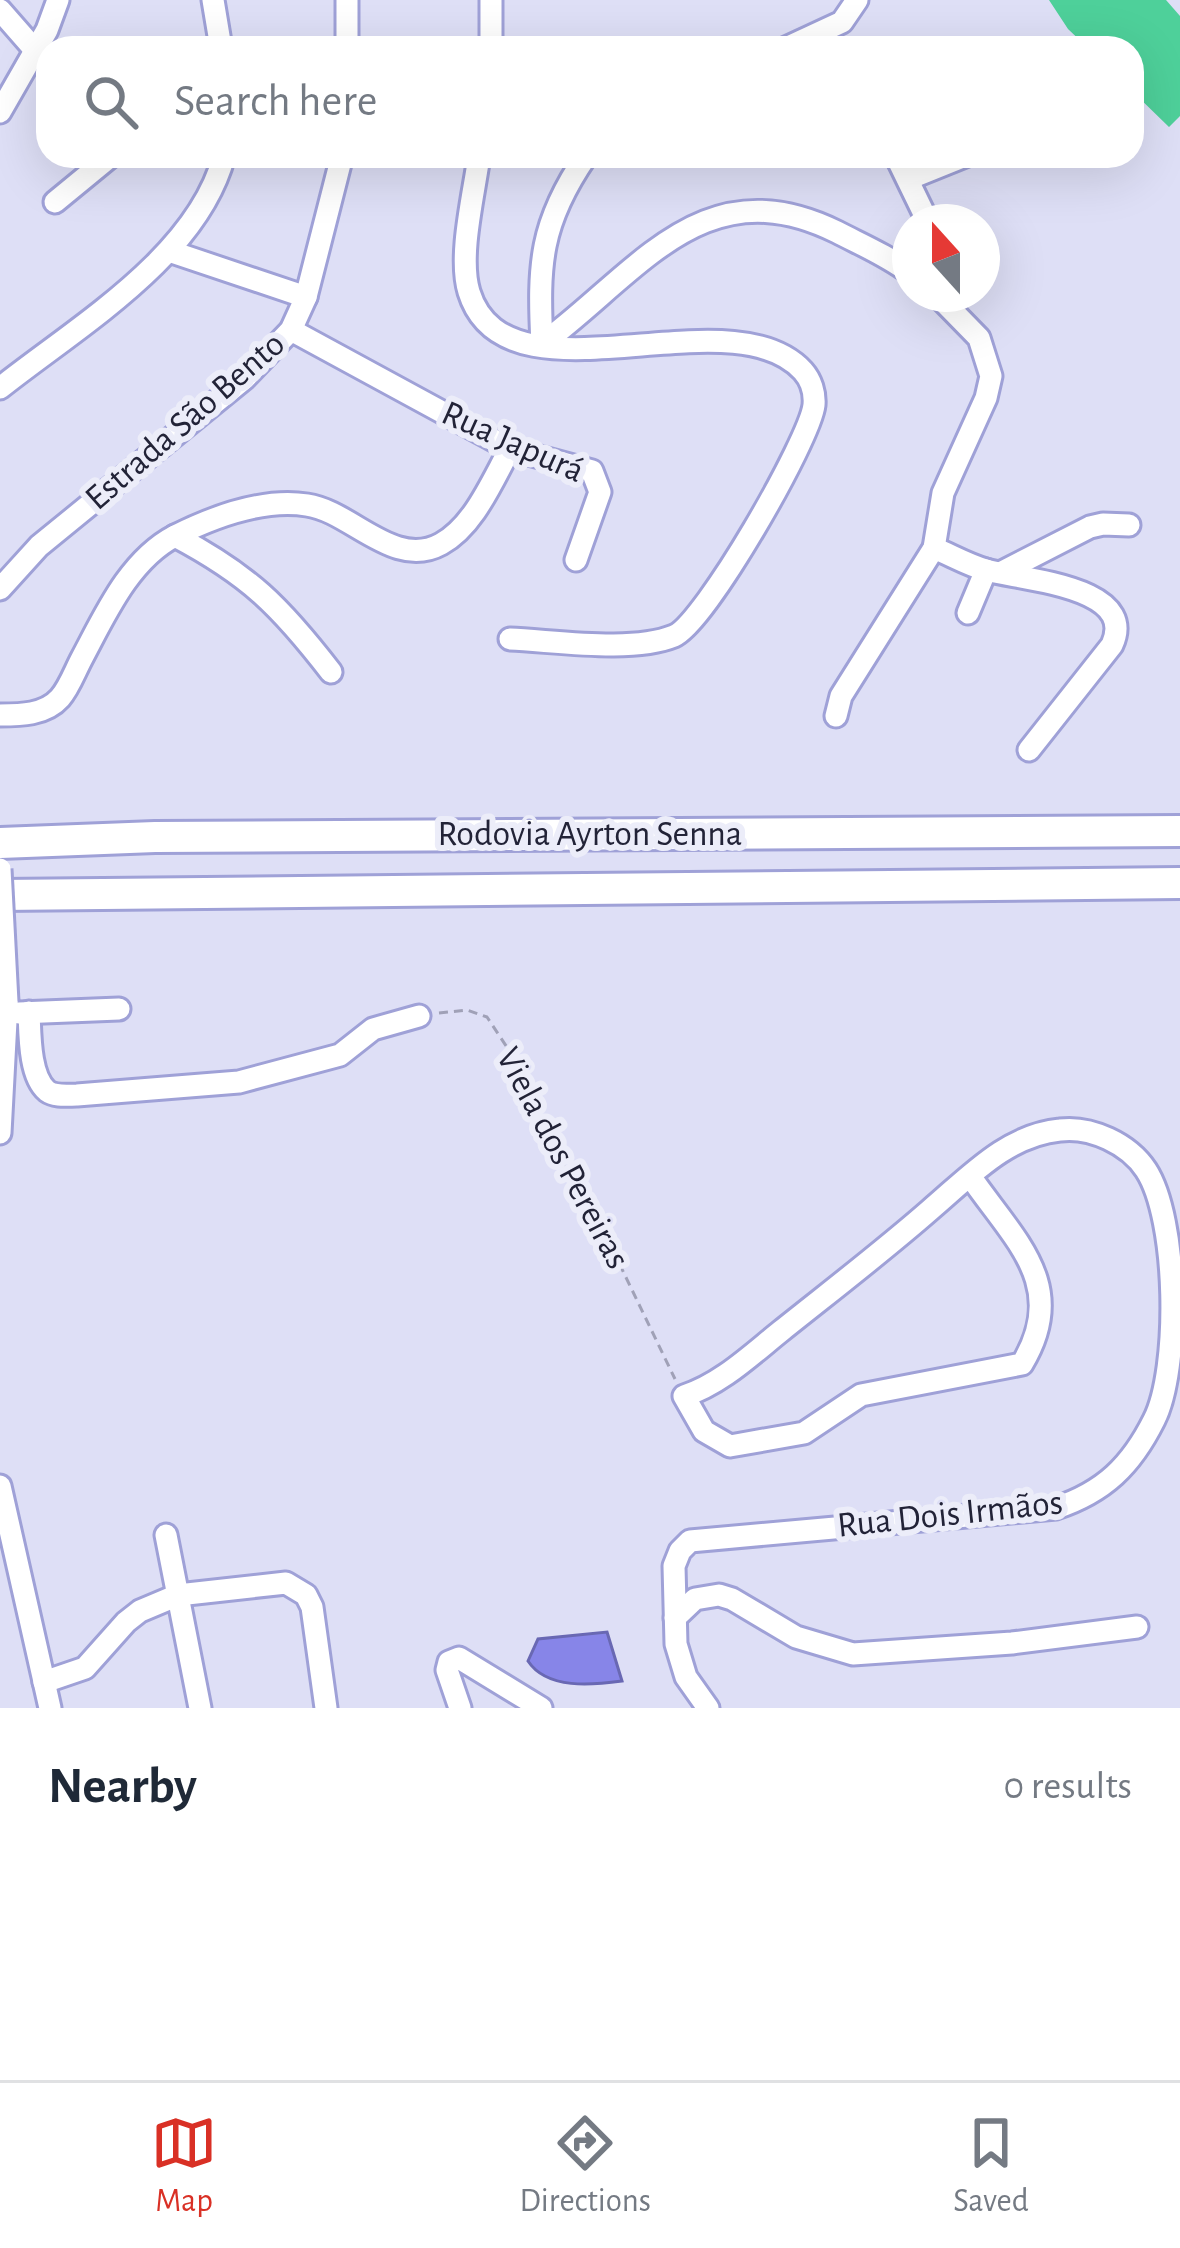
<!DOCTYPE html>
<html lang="en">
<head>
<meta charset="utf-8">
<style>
  :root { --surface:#fff; --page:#f2f2f3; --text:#1f2937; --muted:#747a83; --line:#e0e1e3; --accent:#d93025 }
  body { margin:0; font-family:"Alegreya Sans",sans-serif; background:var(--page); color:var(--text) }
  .compass { position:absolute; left:892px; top:204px; width:108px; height:108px; border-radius:50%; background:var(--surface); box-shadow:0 12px 48px #0002; rotate:339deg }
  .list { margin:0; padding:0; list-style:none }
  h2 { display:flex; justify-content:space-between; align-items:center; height:156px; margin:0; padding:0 48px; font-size:51px }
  h2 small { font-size:39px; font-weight:400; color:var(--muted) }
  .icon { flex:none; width:66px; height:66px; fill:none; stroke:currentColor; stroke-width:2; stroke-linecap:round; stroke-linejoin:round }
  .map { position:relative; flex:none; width:1180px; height:1708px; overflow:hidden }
  .search { position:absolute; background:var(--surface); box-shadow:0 12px 48px #0002; left:36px; right:36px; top:36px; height:132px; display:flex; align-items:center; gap:30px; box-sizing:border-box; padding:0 42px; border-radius:36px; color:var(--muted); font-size:45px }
  .sheet { height:372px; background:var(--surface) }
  nav { display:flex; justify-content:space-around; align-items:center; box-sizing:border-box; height:168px; border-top:3px solid var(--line); background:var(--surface); font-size:33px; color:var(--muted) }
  nav a { display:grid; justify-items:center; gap:6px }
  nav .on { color:var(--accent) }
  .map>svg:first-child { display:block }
  .green { fill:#4ed09a }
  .water { fill:#8785e8; stroke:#6968b3; stroke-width:3 }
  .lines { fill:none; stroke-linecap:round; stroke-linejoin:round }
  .minor-casing { stroke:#9fa1d7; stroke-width:27 }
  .highway-casing { stroke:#9fa1d7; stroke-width:36 }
  .path { stroke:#a0a1b7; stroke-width:3; stroke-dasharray:9 6; stroke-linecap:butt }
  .minor { stroke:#fff; stroke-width:21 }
  .highway { stroke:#fff; stroke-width:30 }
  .minor-bridge-casing { stroke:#9fa1d7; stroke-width:27; stroke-linecap:butt }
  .minor-bridge { stroke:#fff; stroke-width:21 }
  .labels { text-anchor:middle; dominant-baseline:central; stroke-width:12; stroke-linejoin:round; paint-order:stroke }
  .street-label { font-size:36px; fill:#222337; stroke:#ecedf9 }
</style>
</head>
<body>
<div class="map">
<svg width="1180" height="1708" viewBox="0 0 1180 1708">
  <rect width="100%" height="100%" fill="#dedff6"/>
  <path class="green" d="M 1049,0 L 1166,0 L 1180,16 L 1180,116 L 1169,127 L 1132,91 L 1132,48 L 1088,48 L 1068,29 Z"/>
  <path class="water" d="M 607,1632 L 622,1681 C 593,1685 547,1690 528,1661 L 538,1639 Z"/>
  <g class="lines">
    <g class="minor-casing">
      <g id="minor">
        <path d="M 213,0 L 221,48"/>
        <path d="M 0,10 L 35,50"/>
        <path d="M 347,48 L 347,0"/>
        <path d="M 491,48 L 491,0"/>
        <path d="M 786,48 L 842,22 L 857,0"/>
        <path d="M 0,112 L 47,30 L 58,0"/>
        <path d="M 479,156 C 474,194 458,256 469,292 C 506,412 730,291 803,371 C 811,380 815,393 814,405 C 810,440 705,623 674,636 C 632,653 556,641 510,639"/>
        <path d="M 896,156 L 928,222"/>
        <path d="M 908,179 L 965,156"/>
        <path d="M 55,202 L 111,156"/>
        <path d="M 169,251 L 306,297"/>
        <path d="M 291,330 L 510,449 L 592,471 L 600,492 L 576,560"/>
        <path d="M 542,344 C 639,272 704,166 837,232 C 862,245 888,256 910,273"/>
        <path d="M 542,344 C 538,264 540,223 586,156"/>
        <path d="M 0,388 C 78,326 197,257 224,156"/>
        <path d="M 175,536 C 249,575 280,606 331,672"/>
        <path d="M 934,548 C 951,555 968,565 986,570 C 1022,580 1139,586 1112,645 L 1029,750"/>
        <path d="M 1002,572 L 1090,527 L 1103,524 L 1129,525"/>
        <path d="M 0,589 L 39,546 L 245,378 L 291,330 L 306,297 L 342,156"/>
        <path d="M 968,613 L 986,570"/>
        <path d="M 0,715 C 20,715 45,715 60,698 C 69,688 75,671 82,658 C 105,615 129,560 175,536 C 213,517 262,498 307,505 C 351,511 394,570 441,544 C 474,526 492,481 510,449"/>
        <path d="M 836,716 L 841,696 L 934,548 L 943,493 L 986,398 L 991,376 L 979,338 L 936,294"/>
        <path d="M 29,1012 C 30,1033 29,1076 47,1091 C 55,1097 68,1095 77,1095 L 239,1082 L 340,1055 L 373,1029 L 419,1016"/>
        <path d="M 19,1013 L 119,1009"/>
        <path d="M 0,1133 L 7,1002"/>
        <path d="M 0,1486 L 50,1708"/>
        <path d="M 166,1535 L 200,1708"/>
        <path d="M 675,1618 L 695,1599 L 719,1595 L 732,1599 L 796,1637 L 853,1654 L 1012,1643 L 1137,1627"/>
        <path d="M 44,1682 L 85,1668 L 126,1622 L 140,1611 L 178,1595 L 286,1583 L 306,1595 L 312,1607 L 326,1708"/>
        <path d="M 460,1708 L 447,1670 L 449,1662 L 459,1658 L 541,1708"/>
        <path d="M 708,1708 L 686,1677 L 676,1644 L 674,1566 L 680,1551 L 690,1541 L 1056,1508 C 1104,1492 1131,1466 1154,1420 C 1180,1369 1178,1219 1146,1170 C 1129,1144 1091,1126 1060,1130 C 1007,1135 969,1177 930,1210 C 882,1252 831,1291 781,1331 C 751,1355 721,1384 684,1396 L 704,1431 L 730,1446 L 804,1433 L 861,1395 L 1022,1364 C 1070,1285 1014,1240 970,1176"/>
      </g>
    </g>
    <g class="highway-casing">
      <g id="highway">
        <path d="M 0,843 L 155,837 L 1180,831"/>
        <path d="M 0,895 L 1180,883"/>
      </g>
    </g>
    <path class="path" d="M 439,1013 L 467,1010 L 487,1017 L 516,1061 L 549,1140 L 620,1265 L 675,1379"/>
    <use href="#minor" class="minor"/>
    <use href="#highway" class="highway"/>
    <g class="minor-bridge-casing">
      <path id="minor-bridge" d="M 0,869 L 7,1002"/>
    </g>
    <use href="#minor-bridge" class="minor-bridge"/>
  </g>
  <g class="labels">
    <g class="street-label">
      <text transform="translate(185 421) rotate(-41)">Estrada São Bento</text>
      <text transform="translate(513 442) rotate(24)">Rua Japurá</text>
      <text x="590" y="834">Rodovia Ayrton Senna</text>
      <text transform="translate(563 1158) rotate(62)">Viela dos Pereiras</text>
      <text transform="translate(950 1514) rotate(-6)">Rua Dois Irmãos</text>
    </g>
  </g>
</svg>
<svg class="compass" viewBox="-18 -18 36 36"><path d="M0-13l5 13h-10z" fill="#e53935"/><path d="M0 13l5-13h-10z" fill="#747a83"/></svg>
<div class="search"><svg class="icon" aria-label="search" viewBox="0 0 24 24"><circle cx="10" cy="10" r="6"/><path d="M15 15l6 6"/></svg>Search here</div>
</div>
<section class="sheet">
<h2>Nearby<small>0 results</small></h2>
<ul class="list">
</ul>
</section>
<nav>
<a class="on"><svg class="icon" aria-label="map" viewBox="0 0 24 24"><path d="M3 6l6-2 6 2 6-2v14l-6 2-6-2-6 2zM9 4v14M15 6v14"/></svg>Map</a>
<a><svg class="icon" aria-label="directions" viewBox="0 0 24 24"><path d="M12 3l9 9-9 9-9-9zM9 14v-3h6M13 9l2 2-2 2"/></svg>Directions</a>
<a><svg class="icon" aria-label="saved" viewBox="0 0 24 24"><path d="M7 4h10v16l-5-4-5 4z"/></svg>Saved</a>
</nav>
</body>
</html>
